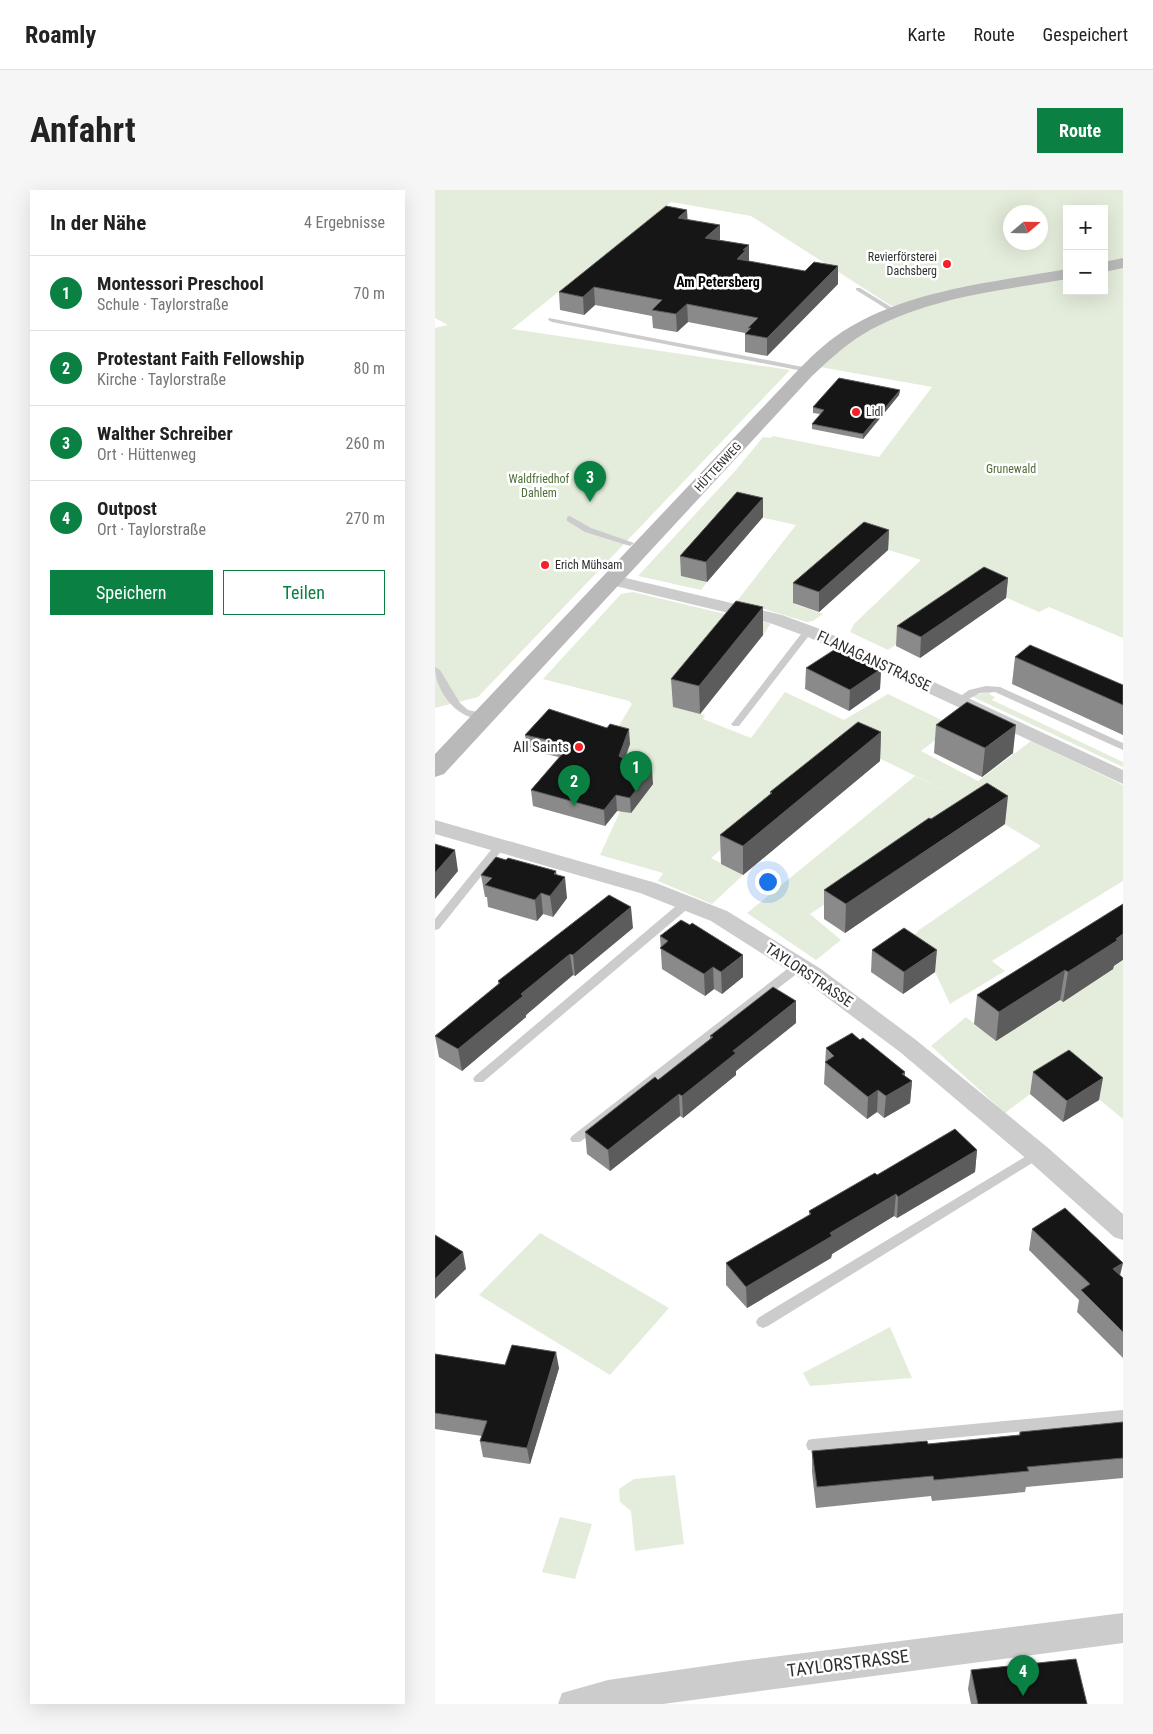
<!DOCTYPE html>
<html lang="de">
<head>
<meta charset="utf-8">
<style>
  :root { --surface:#fff; --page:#f6f6f6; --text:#222; --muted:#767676; --line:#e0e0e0; --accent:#0b8043 }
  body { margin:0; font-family:"Roboto Condensed",sans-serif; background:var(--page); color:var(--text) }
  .controls { position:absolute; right:15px; top:15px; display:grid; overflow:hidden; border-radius:0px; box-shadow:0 5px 20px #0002 }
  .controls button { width:45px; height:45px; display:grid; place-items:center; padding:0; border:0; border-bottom:1px solid var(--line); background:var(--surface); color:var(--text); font:25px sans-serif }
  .compass { position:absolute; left:568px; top:15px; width:45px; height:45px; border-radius:50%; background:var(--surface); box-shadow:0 5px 20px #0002; rotate:70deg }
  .you { position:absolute; left:332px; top:691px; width:18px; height:18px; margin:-12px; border:4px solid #fff; border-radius:50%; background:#1a73e8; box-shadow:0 0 0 8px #1a73e833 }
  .badge { display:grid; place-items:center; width:32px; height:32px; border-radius:50%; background:var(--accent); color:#fff; font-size:16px; font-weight:700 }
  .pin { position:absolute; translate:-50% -41px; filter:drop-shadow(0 1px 2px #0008) }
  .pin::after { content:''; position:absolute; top:26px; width:18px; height:15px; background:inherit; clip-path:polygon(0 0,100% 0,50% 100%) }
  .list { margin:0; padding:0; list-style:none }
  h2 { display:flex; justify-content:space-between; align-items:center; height:65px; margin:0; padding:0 20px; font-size:21px }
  h2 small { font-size:16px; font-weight:400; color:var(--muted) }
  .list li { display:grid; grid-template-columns:32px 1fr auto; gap:15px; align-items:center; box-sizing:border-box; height:75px; padding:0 20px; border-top:1px solid var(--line) }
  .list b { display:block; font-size:19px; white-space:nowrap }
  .list p { margin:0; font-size:16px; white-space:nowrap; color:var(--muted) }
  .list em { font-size:16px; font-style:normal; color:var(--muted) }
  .actions { display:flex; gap:10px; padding:15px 20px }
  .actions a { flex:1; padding:11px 0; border:1px solid var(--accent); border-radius:0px; text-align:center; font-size:18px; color:var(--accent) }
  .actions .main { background:var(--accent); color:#fff }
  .map { position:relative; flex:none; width:688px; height:1514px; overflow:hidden; border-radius:0px }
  header { display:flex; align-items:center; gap:30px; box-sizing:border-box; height:70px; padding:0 25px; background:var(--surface); border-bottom:1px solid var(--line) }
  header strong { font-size:24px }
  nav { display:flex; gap:28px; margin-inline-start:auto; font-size:18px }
  .intro { display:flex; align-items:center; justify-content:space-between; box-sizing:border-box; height:120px; padding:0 30px }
  h1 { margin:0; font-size:35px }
  .button { padding:12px 22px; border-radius:0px; background:var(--accent); color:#fff; font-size:18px; font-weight:700 }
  main { display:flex; gap:30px; padding:0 30px }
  aside { flex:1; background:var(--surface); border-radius:0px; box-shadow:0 5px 20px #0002 }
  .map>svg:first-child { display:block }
  .green { fill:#e4eddb; fill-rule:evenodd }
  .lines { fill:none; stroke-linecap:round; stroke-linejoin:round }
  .service { fill:#ccc; fill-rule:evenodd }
  .minor { fill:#ccc; fill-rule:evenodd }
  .secondary { fill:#b9b9b9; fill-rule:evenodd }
  .wall { fill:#8a8a8a }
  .shaded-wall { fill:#5c5c5c }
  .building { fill:#161616; stroke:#5c5c5c }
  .poi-dot { fill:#f52126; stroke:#fff; stroke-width:2 }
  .labels { text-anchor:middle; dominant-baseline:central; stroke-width:5; stroke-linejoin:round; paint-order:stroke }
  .far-poi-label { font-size:12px; fill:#2f2f2f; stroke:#fff; text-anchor:start }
  .far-street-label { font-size:12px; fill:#2f2f2f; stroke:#fff }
  .far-park-label { font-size:12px; fill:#4f6f38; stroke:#fff }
  .far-neighbourhood-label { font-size:14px; font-weight:bold; fill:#000; stroke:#fff }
  .street-label { font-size:15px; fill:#2f2f2f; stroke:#fff }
  .poi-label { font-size:15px; fill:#2f2f2f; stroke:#fff; text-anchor:end }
  .near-street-label { font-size:18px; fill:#2f2f2f; stroke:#fff }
</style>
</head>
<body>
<header>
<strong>Roamly</strong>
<nav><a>Karte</a><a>Route</a><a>Gespeichert</a></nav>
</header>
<div class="intro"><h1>Anfahrt</h1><a class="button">Route</a></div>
<main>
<aside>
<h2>In der Nähe<small>4 Ergebnisse</small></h2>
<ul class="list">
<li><span class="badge">1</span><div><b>Montessori Preschool</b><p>Schule · Taylorstraße</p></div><em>70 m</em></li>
<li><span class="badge">2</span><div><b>Protestant Faith Fellowship</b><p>Kirche · Taylorstraße</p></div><em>80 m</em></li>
<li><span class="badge">3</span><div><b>Walther Schreiber</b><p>Ort · Hüttenweg</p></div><em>260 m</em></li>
<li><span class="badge">4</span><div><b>Outpost</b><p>Ort · Taylorstraße</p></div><em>270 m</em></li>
</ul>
<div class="actions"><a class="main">Speichern</a><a>Teilen</a></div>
</aside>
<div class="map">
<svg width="688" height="1514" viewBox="0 0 688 1514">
  <rect width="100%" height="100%" fill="#fff"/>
  <g class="green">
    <path d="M 0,0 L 688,0 L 688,448 L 614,417 L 604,422 L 547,397 L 453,460 L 415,442 L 419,434 L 486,370 L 428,352 L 359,414 L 388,424 L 378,431 L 372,432 L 302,411 L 361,335 L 302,322 L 272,392 L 266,400 L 203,386 L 301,280 L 328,247 L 335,248 L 338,246 L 444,267 L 497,197 L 385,177 C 410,153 438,137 469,124 L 316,26 L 236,12 L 77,139 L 355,180 L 43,507 L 0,518 L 0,138 L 13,135 L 0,128 ZM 632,19 L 669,19 L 669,101 L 632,101 ZM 576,22 L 606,22 L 606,52 L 576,52 Z"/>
    <path d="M 198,402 L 315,430 L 336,433 L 328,445 L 238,517 L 270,525 L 268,529 L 316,548 L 350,502 L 409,530 L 453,504 L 519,536 L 486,561 L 543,591 L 596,551 L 688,595 L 688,691 L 557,771 L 570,781 L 515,814 L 500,782 L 467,760 L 484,740 L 606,656 L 539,616 L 375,724 L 406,750 L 381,770 L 312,723 L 480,586 L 532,611 L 413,553 L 276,668 L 308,685 L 277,714 L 223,691 L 228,683 L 165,665 L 200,589 L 176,549 L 197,514 L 194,511 L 108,489 L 186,404 Z"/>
    <path d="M 558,501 L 554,504 L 560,507 L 557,510 L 688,572 L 688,577 L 536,506 Z"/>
    <path d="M 688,771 L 688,929 L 631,882 L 595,904 L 570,923 L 496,856 L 531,827 L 561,851 Z"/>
    <path d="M 105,1043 L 234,1118 L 175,1185 L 44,1105 Z"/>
    <path d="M 455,1137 L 477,1188 L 375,1196 L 368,1183 Z"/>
    <path d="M 240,1285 L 249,1354 L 200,1361 L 196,1321 L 185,1312 L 184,1299 L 199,1289 Z"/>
    <path d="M 125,1327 L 157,1334 L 140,1389 L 107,1382 Z"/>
  </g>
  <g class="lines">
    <g class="service">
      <path d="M 421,98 L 425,98 L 464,122 L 458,123 L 421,100 Z"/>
      <path d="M 114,128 L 373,178 L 377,180 L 373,182 L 117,132 L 113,130 Z"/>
      <path d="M 135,326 L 156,338 L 199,353 L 195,356 L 150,342 L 132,331 L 132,327 Z"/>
      <path d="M 373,438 L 376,439 L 376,443 L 304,536 L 298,536 L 296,534 L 298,532 L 370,439 Z"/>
      <path d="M 0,477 L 5,480 L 25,513 L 33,520 L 52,524 L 54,526 L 52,528 C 25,534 0,502 0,477 Z"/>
      <path d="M 551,496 L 565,497 L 688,553 L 688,560 L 560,502 L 545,503 L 524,514 L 519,511 L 534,500 Z"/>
      <path d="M 64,654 L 68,655 L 69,657 L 68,659 L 4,739 L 0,740 L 0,729 L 60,655 Z"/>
      <path d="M 252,709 L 257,713 L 256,716 L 48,892 L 40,892 L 38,889 L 40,886 L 248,710 Z"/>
      <path d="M 364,772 L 370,776 L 368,779 L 145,952 L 137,952 L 135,949 L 137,946 L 360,773 Z"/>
      <path d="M 603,959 L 607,961 L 609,964 L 607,967 L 333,1136 L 328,1138 L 323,1136 L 321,1132 L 323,1128 Z"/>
      <path d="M 688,1220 L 688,1232 L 378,1261 L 373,1260 L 371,1255 L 373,1250 L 378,1249 Z"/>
    </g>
    <g class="minor">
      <path d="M 178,385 L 347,425 L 385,439 L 688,580 L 688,594 L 373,447 L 335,433 L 172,394 L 169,390 L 172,386 Z"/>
      <path d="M 0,630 L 221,693 L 292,721 L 386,779 L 481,850 L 612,957 L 688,1024 L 688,1050 L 679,1047 L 594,971 L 465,862 L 370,791 L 276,731 L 205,703 L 0,644 Z"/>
      <path d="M 688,1423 L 688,1453 L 228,1514 L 123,1514 L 127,1503 L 173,1490 L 305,1471 Z"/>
    </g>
    <g class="secondary">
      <path d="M 688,68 L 688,78 L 669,82 L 669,72 Z"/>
      <path d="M 632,79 L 632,89 C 563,101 488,108 427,145 C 409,156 393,171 377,186 L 9,584 L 0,587 L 0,564 L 365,178 C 380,163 396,148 415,137 C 479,99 560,92 632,79 Z"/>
    </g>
  </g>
  <g class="wall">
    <path d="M 253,29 L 285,50 L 314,55 L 314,71 L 403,94 L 332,166 L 310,162 L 310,143 L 253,132 L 242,142 L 218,138 L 217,126 L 160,115 L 149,125 L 125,120 L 124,102 Z"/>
    <path d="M 465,200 L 464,205 L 428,249 L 377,239 L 377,234 L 385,224 L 378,223 L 378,217 Z"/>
    <path d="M 328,308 L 328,327 L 272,392 L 246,386 L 245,366 Z"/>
    <path d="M 454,340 L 453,360 L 384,422 L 358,413 L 358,393 Z"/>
    <path d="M 573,388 L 571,408 L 485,468 L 461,456 L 462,436 Z"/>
    <path d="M 328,417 L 328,445 L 265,524 L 238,517 L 236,489 Z"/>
    <path d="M 580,467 L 688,495 L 688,545 L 577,494 Z"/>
    <path d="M 371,478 L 446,479 L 445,499 L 414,521 L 370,499 Z"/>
    <path d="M 501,535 L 578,563 L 547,587 L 499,563 Z"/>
    <path d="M 446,542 L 445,571 L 308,685 L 286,674 L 285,645 L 335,604 L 335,602 Z"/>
    <path d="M 90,545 L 195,554 L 190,569 L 218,594 L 196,623 L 182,621 L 170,636 L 98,616 L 96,600 L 124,567 L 92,560 Z"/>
    <path d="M 570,634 L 410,743 L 389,729 L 389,700 Z"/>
    <path d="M 121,684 L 132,708 L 118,727 L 108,724 L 102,731 L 53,717 L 52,707 L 50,707 L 46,685 Z"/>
    <path d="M 688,714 L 678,779 L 628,812 L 625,810 L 561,851 L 539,834 L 542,805 Z"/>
    <path d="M 198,738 L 140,786 L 138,785 L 91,825 L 91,827 L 27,881 L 4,867 L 0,846 L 63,794 L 63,791 Z"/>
    <path d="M 225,746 L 308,787 L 287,804 L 279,799 L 270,806 L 227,779 Z"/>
    <path d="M 437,760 L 500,782 L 468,804 L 436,782 Z"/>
    <path d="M 361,833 L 301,881 L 301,885 L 248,928 L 245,926 L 175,981 L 152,964 L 150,942 L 223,890 L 275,849 L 275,846 Z"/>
    <path d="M 425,850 L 470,882 L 469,885 L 477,891 L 475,913 L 449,928 L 442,922 L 432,929 L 389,894 L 391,858 Z"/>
    <path d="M 598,882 L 664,910 L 628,932 L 595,904 Z"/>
    <path d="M 542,960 L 540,982 L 462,1028 L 459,1026 L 397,1064 L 396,1068 L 312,1118 L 291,1095 L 291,1073 L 374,1025 L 374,1021 L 442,985 Z"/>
    <path d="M 597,1039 L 685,1086 L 688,1088 L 688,1168 L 642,1122 L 644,1110 L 594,1060 Z"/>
    <path d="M 0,1164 L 70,1175 L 124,1178 L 95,1274 L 48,1267 L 45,1251 L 47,1246 L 0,1239 Z"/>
    <path d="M 688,1232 L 688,1288 L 591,1297 L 590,1302 L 497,1311 L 496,1306 L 381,1318 L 377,1282 L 377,1261 L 493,1254 L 584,1245 L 585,1242 Z"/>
    <path d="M 536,1480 L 652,1514 L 536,1514 L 533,1499 Z"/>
  </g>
  <g class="shaded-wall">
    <path d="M 252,20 L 253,37 L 243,28 Z"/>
    <path d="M 285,35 L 285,52 L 270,48 Z"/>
    <path d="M 314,55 L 314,73 L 302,69 L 308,60 Z"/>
    <path d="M 403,76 L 403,94 L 332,166 L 332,148 Z"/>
    <path d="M 159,97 L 160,115 L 149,125 L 148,107 Z"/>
    <path d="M 252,114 L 253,132 L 242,142 L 241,124 Z"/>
    <path d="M 465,200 L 464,205 L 428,249 L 428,244 Z"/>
    <path d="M 328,308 L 328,327 L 272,392 L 271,372 Z"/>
    <path d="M 454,340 L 453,360 L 384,422 L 384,402 Z"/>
    <path d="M 573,388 L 571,408 L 485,468 L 486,447 Z"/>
    <path d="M 328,417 L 328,445 L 265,524 L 264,496 Z"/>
    <path d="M 446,479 L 445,499 L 414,521 L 415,500 Z"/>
    <path d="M 581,535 L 578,563 L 547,587 L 550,558 Z"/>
    <path d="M 194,539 L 195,554 L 185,581 L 184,566 Z"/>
    <path d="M 446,542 L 445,571 L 308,685 L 308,656 Z"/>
    <path d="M 217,579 L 218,594 L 196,623 L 195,608 Z"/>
    <path d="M 181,605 L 182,621 L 170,636 L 169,620 Z"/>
    <path d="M 573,606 L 570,634 L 410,743 L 411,714 Z"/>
    <path d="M 20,660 L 23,681 L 0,709 L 0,683 Z"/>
    <path d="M 121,681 L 123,696 L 130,687 L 132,708 L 118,727 L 115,706 L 119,684 Z"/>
    <path d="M 106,703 L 108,724 L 102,731 L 100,710 Z"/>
    <path d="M 196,717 L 198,738 L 140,786 L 138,765 Z"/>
    <path d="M 688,744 L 688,770 L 679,776 L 678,779 L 628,812 L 633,782 Z"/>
    <path d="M 502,760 L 500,782 L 468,804 L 469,782 Z"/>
    <path d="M 135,764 L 138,785 L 91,825 L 91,827 L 27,881 L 23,859 L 86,804 Z"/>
    <path d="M 308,765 L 308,787 L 287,804 L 286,782 Z"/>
    <path d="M 278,777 L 279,799 L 270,806 L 269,784 Z"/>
    <path d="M 630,780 L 625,810 L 561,851 L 564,822 Z"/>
    <path d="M 361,811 L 361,833 L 301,881 L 301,885 L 248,928 L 247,906 L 298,861 Z"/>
    <path d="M 470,882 L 469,896 L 477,891 L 475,913 L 449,928 L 451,906 L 467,884 Z"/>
    <path d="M 668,888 L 664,910 L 628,932 L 632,911 Z"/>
    <path d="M 443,900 L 442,922 L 432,929 L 433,907 Z"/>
    <path d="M 244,904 L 245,926 L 175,981 L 173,960 Z"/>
    <path d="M 542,960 L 540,982 L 462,1028 L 463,1007 Z"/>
    <path d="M 461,1004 L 459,1026 L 397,1064 L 396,1068 L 312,1118 L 311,1097 L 395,1043 Z"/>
    <path d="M 28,1062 L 31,1079 L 0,1109 L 0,1089 Z"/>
    <path d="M 688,1073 L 683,1094 L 678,1079 Z"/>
    <path d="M 121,1162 L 124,1178 L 95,1274 L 92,1258 Z"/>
  </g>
  <g class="building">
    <path d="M 231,16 L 252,20 L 243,28 L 285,35 L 270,48 L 314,55 L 308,60 L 311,60 L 302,69 L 370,81 L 379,72 L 403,76 L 332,148 L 310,144 L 316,138 L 313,138 L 323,128 L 252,114 L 241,124 L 217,120 L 227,110 L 159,97 L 148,107 L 124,102 Z"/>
    <path d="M 404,188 L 465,200 L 428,244 L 377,234 L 389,220 L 378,217 Z"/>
    <path d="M 302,302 L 328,308 L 271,372 L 245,366 Z"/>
    <path d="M 429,332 L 454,340 L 384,402 L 358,393 Z"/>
    <path d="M 549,377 L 573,388 L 486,447 L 462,436 Z"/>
    <path d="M 301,411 L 328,417 L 264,496 L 236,489 Z"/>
    <path d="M 595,455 L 688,495 L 688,515 L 580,467 Z"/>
    <path d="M 402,458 L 446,479 L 415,500 L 371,478 Z"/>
    <path d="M 532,512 L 581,535 L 550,558 L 501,535 Z"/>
    <path d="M 114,519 L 172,538 L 175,534 L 194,539 L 184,566 L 199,574 L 217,579 L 195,608 L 181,605 L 169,620 L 96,600 L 135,555 L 90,545 Z"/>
    <path d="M 423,532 L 446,542 L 308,656 L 285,645 L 337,603 L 335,602 Z"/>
    <path d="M 552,593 L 573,606 L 411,714 L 389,700 L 494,628 L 496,629 Z"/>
    <path d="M 0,654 L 20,660 L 0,683 Z"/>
    <path d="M 61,667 L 71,670 L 73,668 L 121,681 L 119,684 L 130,687 L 115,706 L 106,703 L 100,710 L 50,695 L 57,688 L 46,685 Z"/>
    <path d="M 174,705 L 196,717 L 138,765 L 135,764 L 86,804 L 88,806 L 23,859 L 0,846 L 65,793 L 63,791 Z"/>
    <path d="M 688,714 L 688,744 L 681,749 L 683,750 L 633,782 L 630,780 L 564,822 L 542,805 Z"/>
    <path d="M 246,730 L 255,735 L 257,733 L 308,765 L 286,782 L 278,777 L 269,784 L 225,758 L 233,751 L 225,746 Z"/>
    <path d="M 469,738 L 502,760 L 469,782 L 437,760 Z"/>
    <path d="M 338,797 L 361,811 L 298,861 L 301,863 L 247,906 L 244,904 L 173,960 L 150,942 L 220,887 L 223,890 L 278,847 L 275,846 Z"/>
    <path d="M 417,843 L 425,850 L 428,848 L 470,882 L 467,884 L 477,891 L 451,906 L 443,900 L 433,907 L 390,872 L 399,866 L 391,858 Z"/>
    <path d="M 634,860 L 668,888 L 632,911 L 598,882 Z"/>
    <path d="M 520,939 L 542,960 L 463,1007 L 461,1004 L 395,1043 L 397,1046 L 311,1097 L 291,1073 L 376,1024 L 374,1021 L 440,983 L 442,985 Z"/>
    <path d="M 630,1018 L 688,1073 L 678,1079 L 688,1088 L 688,1142 L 646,1100 L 655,1094 L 597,1039 Z"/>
    <path d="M 0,1045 L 28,1062 L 0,1089 Z"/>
    <path d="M 77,1155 L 121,1162 L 92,1258 L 45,1251 L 52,1231 L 0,1223 L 0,1164 L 70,1175 Z"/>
    <path d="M 688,1232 L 688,1268 L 592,1277 L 594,1281 L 499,1290 L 498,1286 L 382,1297 L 377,1261 L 492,1251 L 493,1254 L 585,1245 L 585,1242 Z"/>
    <path d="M 641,1469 L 652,1514 L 543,1514 L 536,1480 Z"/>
  </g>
  <g class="poi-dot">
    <circle cx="512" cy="74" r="5"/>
    <circle cx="421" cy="222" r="5"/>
    <circle cx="110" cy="375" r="5"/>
    <circle cx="144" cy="557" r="5"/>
  </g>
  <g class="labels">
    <g class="far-poi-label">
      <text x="502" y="67" text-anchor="end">Revierförsterei<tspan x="502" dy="14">Dachsberg</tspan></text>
      <text x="431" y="222">Lidl</text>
      <text x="120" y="375">Erich Mühsam</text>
    </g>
    <g class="far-street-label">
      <text transform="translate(283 277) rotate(-47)">HÜTTENWEG</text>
    </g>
    <g class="far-park-label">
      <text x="576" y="279">Grunewald</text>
      <text x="104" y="289">Waldfriedhof<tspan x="104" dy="14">Dahlem</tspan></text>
    </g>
    <g class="far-neighbourhood-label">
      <text x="283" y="92">Am Petersberg</text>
    </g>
    <g class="street-label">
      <text transform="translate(439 471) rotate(25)">FLANAGANSTRASSE</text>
      <text transform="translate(374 785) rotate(34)">TAYLORSTRASSE</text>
    </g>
    <g class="poi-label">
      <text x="134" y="557">All Saints</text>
    </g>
    <g class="near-street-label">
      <text transform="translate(413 1473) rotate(-7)">TAYLORSTRASSE</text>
    </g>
  </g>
</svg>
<div class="controls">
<button>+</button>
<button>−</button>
</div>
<svg class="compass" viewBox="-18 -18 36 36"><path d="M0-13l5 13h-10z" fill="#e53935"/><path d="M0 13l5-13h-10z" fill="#767676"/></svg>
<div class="you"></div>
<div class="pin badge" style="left:201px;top:602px">1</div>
<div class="pin badge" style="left:139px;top:616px">2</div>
<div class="pin badge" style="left:155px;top:312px">3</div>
<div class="pin badge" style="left:588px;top:1506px">4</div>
</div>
</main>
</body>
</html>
